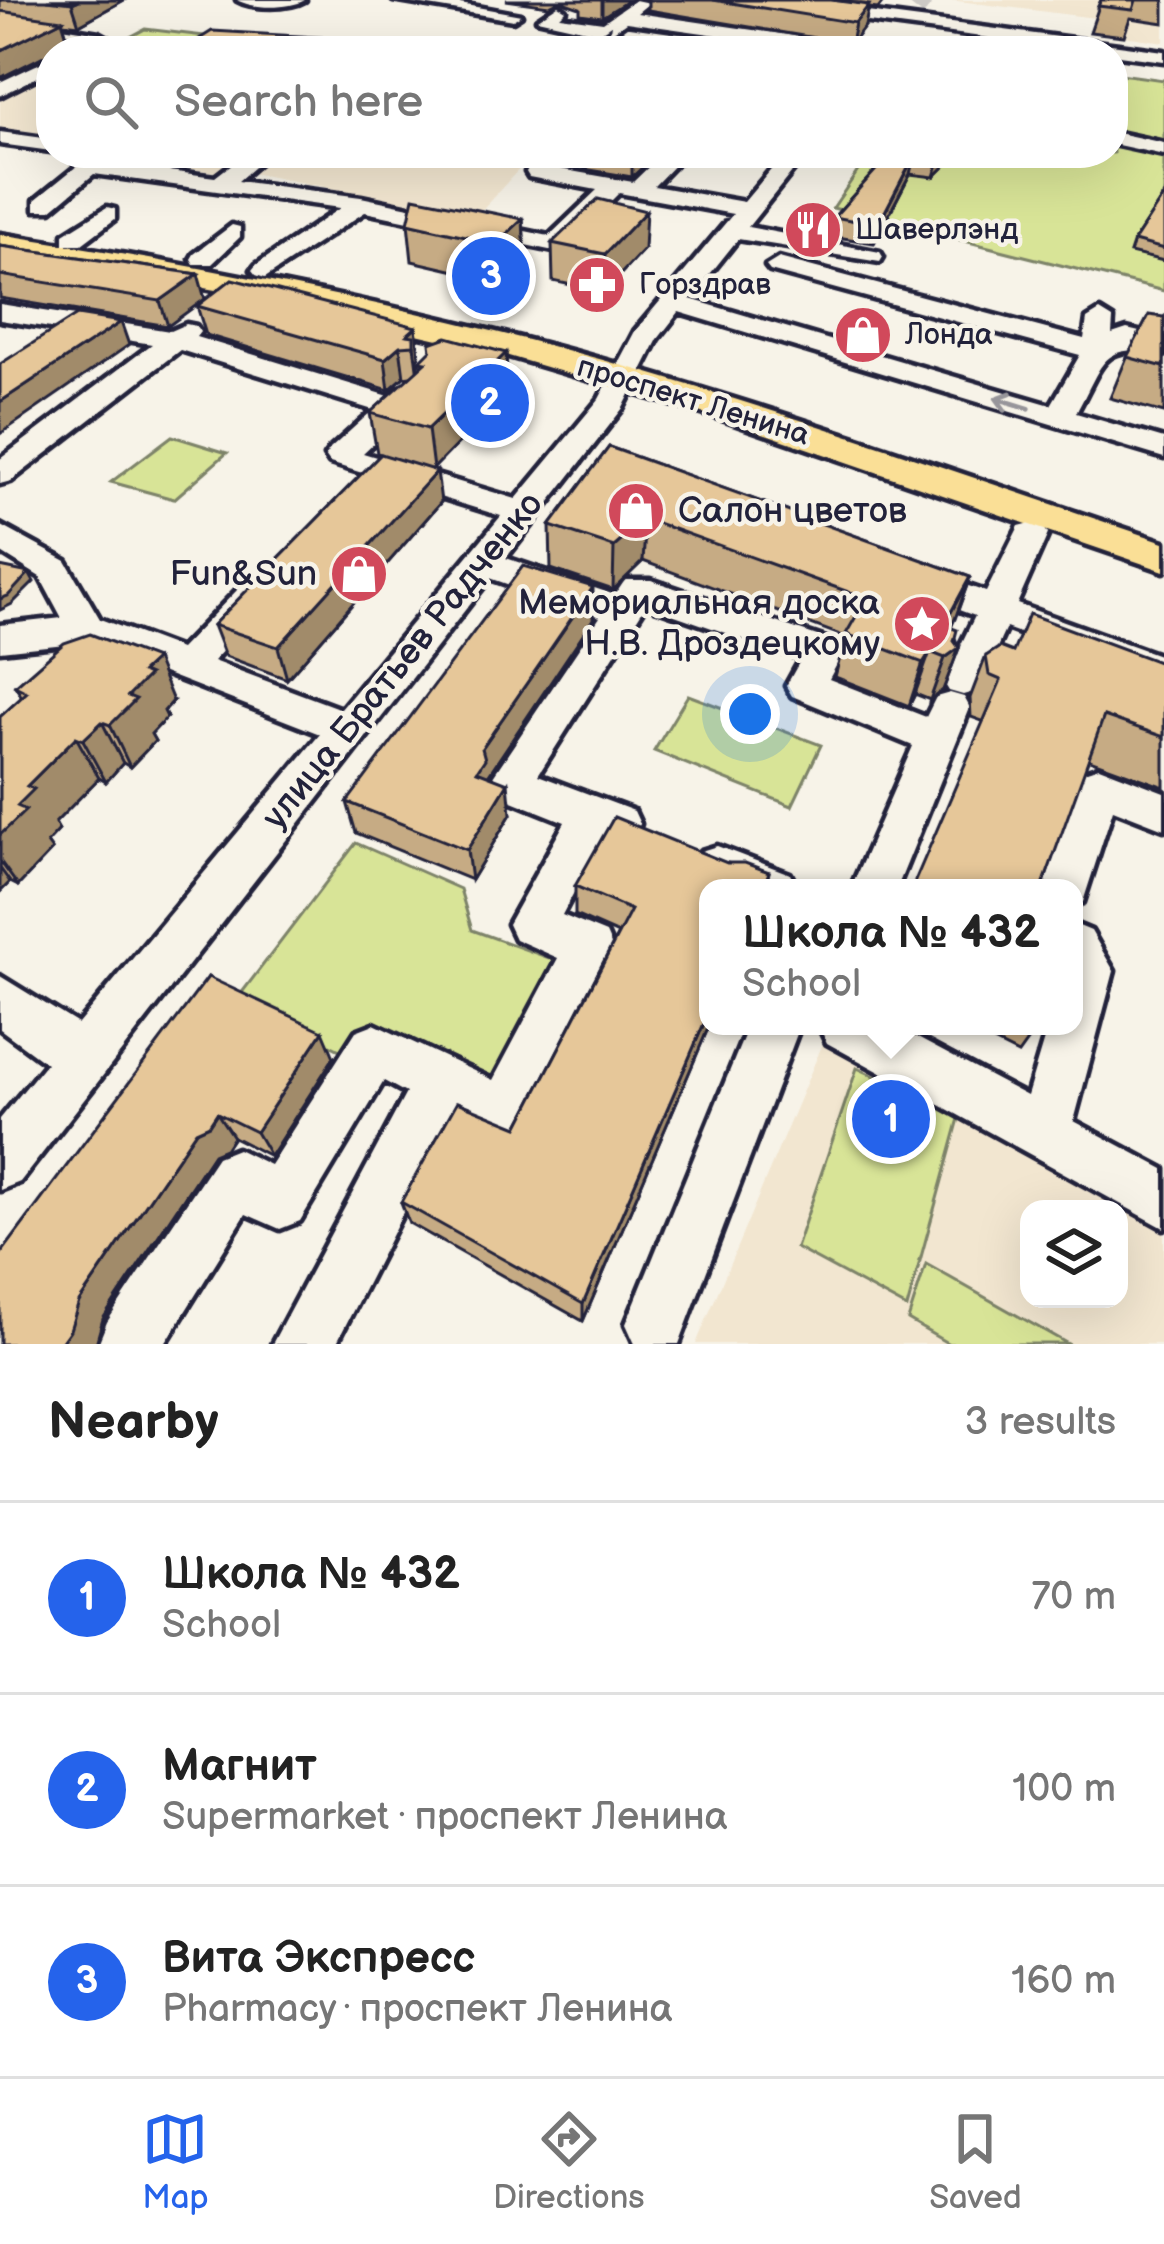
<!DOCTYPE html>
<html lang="en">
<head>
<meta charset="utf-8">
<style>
  :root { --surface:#fff; --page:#f6f6f6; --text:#222; --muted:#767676; --line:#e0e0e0; --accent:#2563eb }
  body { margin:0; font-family:"Balsamiq Sans",sans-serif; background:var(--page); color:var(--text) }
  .controls { position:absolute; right:36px; bottom:36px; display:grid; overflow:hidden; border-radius:24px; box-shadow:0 12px 48px #0002 }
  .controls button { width:108px; height:108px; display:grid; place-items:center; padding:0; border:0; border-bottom:3px solid var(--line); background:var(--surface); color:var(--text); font:60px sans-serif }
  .you { position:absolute; left:750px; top:714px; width:42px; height:42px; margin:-30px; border:9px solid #fff; border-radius:50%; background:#1a73e8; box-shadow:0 0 0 18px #1a73e833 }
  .badge { display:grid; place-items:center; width:78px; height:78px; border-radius:50%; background:var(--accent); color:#fff; font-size:39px; font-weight:700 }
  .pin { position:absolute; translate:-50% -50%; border:6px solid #fff; box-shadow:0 3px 12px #0006 }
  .popup { position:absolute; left:699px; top:879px; width:384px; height:156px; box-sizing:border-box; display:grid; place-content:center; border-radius:24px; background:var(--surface); filter:drop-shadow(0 3px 9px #0005); font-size:39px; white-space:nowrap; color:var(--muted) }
  .popup b { font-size:45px; color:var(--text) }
  .popup::after { content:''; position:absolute; left:50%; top:100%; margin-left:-24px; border:24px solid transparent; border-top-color:var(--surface) }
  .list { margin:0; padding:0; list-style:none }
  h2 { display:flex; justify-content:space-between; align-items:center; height:156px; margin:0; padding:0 48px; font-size:51px }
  h2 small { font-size:39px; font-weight:400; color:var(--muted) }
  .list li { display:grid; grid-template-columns:78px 1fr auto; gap:36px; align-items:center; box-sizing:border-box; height:192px; padding:0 48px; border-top:3px solid var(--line) }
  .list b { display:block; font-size:45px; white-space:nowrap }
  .list p { margin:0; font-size:39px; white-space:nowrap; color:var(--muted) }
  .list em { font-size:39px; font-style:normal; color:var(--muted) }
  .icon { flex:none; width:66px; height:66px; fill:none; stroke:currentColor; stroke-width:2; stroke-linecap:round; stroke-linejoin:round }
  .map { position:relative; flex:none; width:1164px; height:1344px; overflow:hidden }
  .search { position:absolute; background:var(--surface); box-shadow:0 12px 48px #0002; left:36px; right:36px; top:36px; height:132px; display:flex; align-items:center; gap:30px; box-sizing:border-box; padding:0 42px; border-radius:48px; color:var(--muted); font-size:45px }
  .sheet { height:732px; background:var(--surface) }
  nav { display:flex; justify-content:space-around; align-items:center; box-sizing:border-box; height:168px; border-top:3px solid var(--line); background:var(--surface); font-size:33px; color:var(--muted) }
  nav a { display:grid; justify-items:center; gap:6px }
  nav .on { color:var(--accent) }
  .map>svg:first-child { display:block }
  .built { fill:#f2e6d0; fill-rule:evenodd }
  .green { fill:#d8e497; stroke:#7d8369; stroke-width:3 }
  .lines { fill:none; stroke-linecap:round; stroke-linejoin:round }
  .minor-tunnel { stroke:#ccc9c5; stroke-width:18; stroke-dasharray:18 9; stroke-linecap:butt }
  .minor-casing { stroke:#22223b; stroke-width:9 }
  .major-casing { stroke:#22223b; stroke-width:9 }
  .minor { fill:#f7f3e8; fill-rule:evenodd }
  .major { fill:#fadf96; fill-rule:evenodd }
  .wall { fill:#c6ab84; stroke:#22223b; stroke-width:3 }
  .shaded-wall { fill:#a18b6b; stroke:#22223b; stroke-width:3 }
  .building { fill:#e6c799; stroke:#22223b; stroke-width:3 }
  .oneway { stroke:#97959a }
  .labels { text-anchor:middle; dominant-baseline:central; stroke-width:9; stroke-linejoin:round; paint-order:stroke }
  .far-poi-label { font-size:30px; fill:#22223b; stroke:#f7f3e8; text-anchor:start }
  .far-street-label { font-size:30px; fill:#22223b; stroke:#f7f3e8 }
  .poi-label { font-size:36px; fill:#22223b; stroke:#f7f3e8; text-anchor:end }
  .street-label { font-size:36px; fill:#22223b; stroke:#f7f3e8 }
</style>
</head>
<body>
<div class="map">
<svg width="1164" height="1344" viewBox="0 0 1164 1344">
  <rect width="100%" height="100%" fill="#f7f3e8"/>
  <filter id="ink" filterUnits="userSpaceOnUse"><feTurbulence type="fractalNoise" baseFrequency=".00833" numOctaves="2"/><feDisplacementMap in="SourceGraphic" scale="24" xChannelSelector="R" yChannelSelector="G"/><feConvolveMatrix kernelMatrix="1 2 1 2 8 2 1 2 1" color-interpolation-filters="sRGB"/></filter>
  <g filter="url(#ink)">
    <g class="built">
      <path d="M 950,0 L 1164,0 L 1164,42 L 1124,36 L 1127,22 Z"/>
      <path d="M 51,71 L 51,138 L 0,131 L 0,98 Z"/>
      <path d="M 114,153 L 248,153 L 224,173 L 108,160 Z"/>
      <path d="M 268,153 L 534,153 L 476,216 L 246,172 Z"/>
      <path d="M 829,1029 L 1164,1214 L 1164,1344 L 696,1344 ZM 1029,1209 L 1119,1209 L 1119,1299 L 1029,1299 Z"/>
    </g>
    <g class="green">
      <path d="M 145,29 L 221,38 L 198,51 L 104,51 Z"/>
      <path d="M 1113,73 L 1164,80 L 1164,291 L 833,208 L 870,153 L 1113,153 Z"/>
      <path d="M 172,436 L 227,453 L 174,499 L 111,482 Z"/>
      <path d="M 688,695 L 821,745 L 792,806 L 654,751 Z"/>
      <path d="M 356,843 L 460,889 L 472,930 L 566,964 L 495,1100 L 344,1052 L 237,999 Z"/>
      <path d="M 857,1068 L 960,1115 L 907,1308 L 796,1248 Z"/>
      <path d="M 926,1264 L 1068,1344 L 949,1344 L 908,1320 Z"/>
    </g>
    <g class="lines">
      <path class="minor-tunnel" d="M 916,10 L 924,0"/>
      <g class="minor-casing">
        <g id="minor">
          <path d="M 237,0 L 305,0 C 290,9 252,9 237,0 Z"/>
          <path d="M 393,0 L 438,0 L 521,15 L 513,20 Z"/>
          <path d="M 635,0 L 649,3 L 637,13 L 795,36 L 804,41 L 795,46 L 626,22 L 586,51 L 565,51 L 591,31 L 537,19 L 558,5 L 566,10 L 560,16 L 603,22 Z"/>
          <path d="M 731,0 L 776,0 L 1164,51 L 1164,61 L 739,5 Z"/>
          <path d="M 0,17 L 99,33 L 108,38 L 88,51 L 65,51 L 81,40 L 0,27 Z"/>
          <path d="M 51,58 L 51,70 L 0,96 L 0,82 Z"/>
          <path d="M 0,132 L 51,139 L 51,151 L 0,144 Z"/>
          <path d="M 1113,132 L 1164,143 L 1164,155 L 1113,144 Z"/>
          <path d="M 93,153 L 117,153 L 107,163 L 215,177 L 246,153 L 270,153 L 238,181 L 361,197 L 549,236 L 597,190 L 529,177 L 526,172 L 530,166 L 482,153 L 569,153 L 554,168 L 633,182 L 663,153 L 686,153 L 654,186 L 744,202 L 785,153 L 807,153 L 748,227 L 880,252 L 883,257 L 880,262 L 738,239 L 690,299 L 1051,405 L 1080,355 L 770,271 L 766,266 L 779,258 L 1084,339 L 1087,319 L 1100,311 L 1113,319 L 1112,334 L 1127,329 L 1164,338 L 1164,355 C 1101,340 1104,363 1076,413 L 1164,439 L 1164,458 L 679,312 L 658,339 L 623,408 L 506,558 L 615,595 L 625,580 L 651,580 L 838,643 L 843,653 L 829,679 L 926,717 L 936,697 L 950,693 L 964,697 L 970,708 L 897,888 L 851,888 L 913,746 L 792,696 L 786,686 L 801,659 L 646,605 L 538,775 L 634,811 L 640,824 L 634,837 L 618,842 L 603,837 L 562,915 L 606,933 L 613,949 L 523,1133 L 504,1141 L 452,1116 L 336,1344 L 272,1344 L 406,1093 L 384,1081 L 300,1221 L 280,1229 L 246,1214 L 165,1344 L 98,1344 L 107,1322 L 217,1157 L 237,1149 L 270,1165 L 356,1031 L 374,1024 L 493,1080 L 558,958 L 515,939 L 508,924 L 565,822 L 495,794 L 489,782 L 600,617 L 490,578 L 20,1182 L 0,1190 L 0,1119 L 46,1063 L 0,1029 L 0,976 L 78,1024 L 320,734 L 84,642 L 0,651 L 0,625 L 62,618 L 40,577 L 0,552 L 0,525 L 66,561 L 100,619 L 180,649 L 240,587 L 253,584 L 266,587 L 271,596 L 266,605 L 213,661 L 341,709 L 501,516 L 330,463 L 325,456 L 330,449 L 373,410 L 180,350 L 11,481 L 0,484 L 0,459 L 152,344 L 0,320 L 0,304 L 170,331 L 186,324 L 196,326 L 200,332 L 196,337 L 389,396 L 399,388 L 419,388 L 424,394 L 419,400 L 363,453 L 516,499 L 599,399 L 635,331 L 733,214 L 619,193 L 563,249 L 554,251 L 365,212 L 265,278 L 256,275 L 252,270 L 256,265 L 340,208 L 94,174 L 51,210 L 35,210 L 35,200 Z"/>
          <path d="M 107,207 L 115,209 L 115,219 L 82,244 L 64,244 L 64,234 Z"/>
          <path d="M 232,225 L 240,227 L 240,237 L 212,264 L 194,264 L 191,259 L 194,254 Z"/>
          <path d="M 1031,523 L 1043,526 L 1048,534 L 1017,604 L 1164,657 L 1164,686 L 1006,628 L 977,691 L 963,695 L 949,691 L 943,681 L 975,616 L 900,588 L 895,579 L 900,570 L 913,567 L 986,592 L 1019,526 Z"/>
          <path d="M 1099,767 L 1164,792 L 1164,829 L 1113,809 L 1083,902 L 1074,906 L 1074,888 L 1044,888 L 1078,784 L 1084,772 Z"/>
          <path d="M 717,846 L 790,874 L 797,888 L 723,888 L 701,879 L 694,865 L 701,851 Z"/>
          <path d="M 1074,924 L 1091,931 L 1114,971 L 1074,1121 L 1164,1169 L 1164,1228 L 827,1043 L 819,1026 L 895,1026 L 1027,1096 L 1048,1026 L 1074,1026 Z"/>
          <path d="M 748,1026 L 800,1026 L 679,1344 L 635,1344 L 626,1324 Z"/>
        </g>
      </g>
      <g class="major-casing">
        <path id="major" d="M 0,234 C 203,266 405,305 603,360 C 792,413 978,480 1164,542 L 1164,571 L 722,419 L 495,352 L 255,297 L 0,252 Z"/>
      </g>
      <use href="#minor" class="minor"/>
      <use href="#major" class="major"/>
    </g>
    <g class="wall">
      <path d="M 0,0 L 124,0 L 79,25 L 63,23 L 69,43 L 0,78 Z"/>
      <path d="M 506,0 L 629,0 L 602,17 L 580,14 L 580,8 L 560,1 L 549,6 Z"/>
      <path d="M 648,0 L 885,0 L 878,9 L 868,8 L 865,26 L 851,44 L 648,10 Z"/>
      <path d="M 1101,0 L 1164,0 L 1164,23 L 1130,18 L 1124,36 L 1090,32 Z"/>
      <path d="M 584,153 L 658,153 L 632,177 L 584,169 Z"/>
      <path d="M 880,153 L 958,153 L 934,177 L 910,174 L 874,243 L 831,236 L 834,217 L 879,166 L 878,166 Z"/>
      <path d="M 1164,195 L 1164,261 L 1130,253 L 1134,241 Z"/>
      <path d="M 523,219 L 525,257 L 499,281 L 412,261 L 408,223 Z"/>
      <path d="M 552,243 L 644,249 L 604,292 L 553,281 Z"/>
      <path d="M 0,246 L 198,274 L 168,326 L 0,298 Z"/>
      <path d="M 197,306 L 416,327 L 419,357 L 417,359 L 418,370 L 421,367 L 420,361 L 506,353 L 508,392 L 433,469 L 441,502 L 287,679 L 225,656 L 213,625 L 381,454 L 377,453 L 370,413 L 411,376 L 404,377 L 389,390 L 206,335 Z"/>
      <path d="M 1164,317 L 1164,413 L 1110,398 L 1127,357 Z"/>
      <path d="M 609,447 L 970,577 L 951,628 L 959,648 L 943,690 L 930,700 L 915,694 L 909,706 L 835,677 L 844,642 L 843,636 L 643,561 L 613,590 L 551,569 L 550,526 Z"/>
      <path d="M 593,619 L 488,776 L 511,814 L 471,880 L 356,833 L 347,802 Z"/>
      <path d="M 1013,652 L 1164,664 L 1164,787 L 971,717 L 970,698 L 986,656 Z"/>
      <path d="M 15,686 L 173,701 L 164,711 L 167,717 L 151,734 L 155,741 L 130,767 L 123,763 L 106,782 L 99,778 L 55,823 L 59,830 L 47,843 L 52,850 L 18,886 L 10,882 L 0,892 L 0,717 L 22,697 Z"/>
      <path d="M 727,863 L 769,872 L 766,888 L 708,888 L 709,1026 L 583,1321 L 409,1223 L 401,1202 L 518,1127 L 618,934 L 575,915 L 575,886 Z"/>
      <path d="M 208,977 L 334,1057 L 270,1156 L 233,1137 L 225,1149 L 213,1154 L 103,1319 L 96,1344 L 0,1344 Z"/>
      <path d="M 962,1026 L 1038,1026 L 1018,1054 Z"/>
    </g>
    <g class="shaded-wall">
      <path d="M 79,0 L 124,0 L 79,25 L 72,3 Z"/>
      <path d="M 602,0 L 629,0 L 602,17 Z"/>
      <path d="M 869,5 L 865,26 L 851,44 L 855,23 Z"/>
      <path d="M 62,20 L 69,43 L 0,78 L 0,51 Z"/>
      <path d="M 335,38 L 337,51 L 318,51 Z"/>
      <path d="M 636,153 L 658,153 L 632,177 L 632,156 Z"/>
      <path d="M 945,153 L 958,153 L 934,177 L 939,160 Z"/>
      <path d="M 914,156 L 910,174 L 874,243 L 878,225 Z"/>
      <path d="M 646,211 L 644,249 L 604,292 L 605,254 Z"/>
      <path d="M 523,219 L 525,257 L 499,281 L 497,243 Z"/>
      <path d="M 198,274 L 205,299 L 168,326 L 160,301 Z"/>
      <path d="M 121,322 L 129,345 L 0,434 L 0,402 Z"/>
      <path d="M 416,327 L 419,357 L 417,359 L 418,376 L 414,345 L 407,335 Z"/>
      <path d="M 400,346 L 404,377 L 389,390 L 385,359 Z"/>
      <path d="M 506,353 L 508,392 L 433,469 L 428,429 Z"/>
      <path d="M 437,471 L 441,502 L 287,679 L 278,647 Z"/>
      <path d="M 646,519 L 643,561 L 613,590 L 614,547 Z"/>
      <path d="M 29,573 L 34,582 L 12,604 L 0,610 L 0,599 Z"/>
      <path d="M 970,577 L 955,619 L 936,654 L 944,625 Z"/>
      <path d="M 593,587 L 593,619 L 487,777 L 477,771 L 482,748 Z"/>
      <path d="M 959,648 L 943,690 L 930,700 L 945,658 Z"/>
      <path d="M 930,652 L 915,694 L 909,706 L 923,663 Z"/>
      <path d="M 156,659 L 173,701 L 164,711 L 167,717 L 151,734 L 155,741 L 130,767 L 110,725 L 142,672 Z"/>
      <path d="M 102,722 L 123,763 L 106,782 L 83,740 Z"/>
      <path d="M 76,737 L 99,778 L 55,823 L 59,830 L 47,843 L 52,850 L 18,886 L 0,861 L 0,835 L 27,786 Z"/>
      <path d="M 508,783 L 511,814 L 471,880 L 467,850 Z"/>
      <path d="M 0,868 L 10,882 L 0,892 Z"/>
      <path d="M 708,1014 L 709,1026 L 583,1321 L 583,1304 Z"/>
      <path d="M 323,1031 L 334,1057 L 270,1156 L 256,1132 Z"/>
      <path d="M 217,1113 L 233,1137 L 225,1149 L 213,1154 L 103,1319 L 96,1344 L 60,1344 L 79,1302 L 196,1131 Z"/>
    </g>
    <g class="building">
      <path d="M 47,0 L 79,0 L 72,3 Z"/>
      <path d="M 713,0 L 831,0 L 869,5 L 855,23 Z"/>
      <path d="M 1101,0 L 1136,0 L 1133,10 L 1098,6 Z"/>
      <path d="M 0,11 L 62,20 L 0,51 Z"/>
      <path d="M 609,28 L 605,51 L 562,51 L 573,43 L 589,42 Z"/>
      <path d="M 212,31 L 335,38 L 318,51 L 180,51 Z"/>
      <path d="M 891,153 L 945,153 L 939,160 L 914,156 L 878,225 L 834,217 Z"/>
      <path d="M 1164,195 L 1164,249 L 1134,241 Z"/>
      <path d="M 414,197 L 523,219 L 497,243 L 408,223 Z"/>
      <path d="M 598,199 L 646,211 L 605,254 L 552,243 Z"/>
      <path d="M 0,246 L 198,274 L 160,301 L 0,275 Z"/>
      <path d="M 232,279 L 416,327 L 407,335 L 414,336 L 414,345 L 400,346 L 385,359 L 197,306 Z"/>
      <path d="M 77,315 L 121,322 L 0,402 L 0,364 Z"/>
      <path d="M 1149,315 L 1164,317 L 1164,367 L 1127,357 Z"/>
      <path d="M 447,337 L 506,353 L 428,429 L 370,413 L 426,362 L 420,361 L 431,350 L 430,343 Z"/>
      <path d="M 609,447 L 970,577 L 944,625 L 957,630 L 954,641 L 959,648 L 945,658 L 930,652 L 923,663 L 846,634 L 858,613 L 854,594 L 646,519 L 614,547 L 550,526 Z"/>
      <path d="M 381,454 L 437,471 L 278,647 L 213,625 Z"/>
      <path d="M 523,566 L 593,587 L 482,748 L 485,759 L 477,771 L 508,783 L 467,850 L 347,802 Z"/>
      <path d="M 0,567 L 29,573 L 8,596 L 0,599 Z"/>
      <path d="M 1029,614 L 1164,664 L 1164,737 L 1104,716 L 1042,888 L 912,888 L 1001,680 L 989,675 L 986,656 L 1000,647 L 1013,652 Z"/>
      <path d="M 90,634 L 156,659 L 142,672 L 149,675 L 128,696 L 136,699 L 110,725 L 102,722 L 83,740 L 76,737 L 27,786 L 34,789 L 17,806 L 26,810 L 0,835 L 0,717 L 27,692 L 15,686 L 64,643 Z"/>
      <path d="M 614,817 L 727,863 L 745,863 L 769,872 L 763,888 L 708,888 L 708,1014 L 583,1304 L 401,1202 L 457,1102 L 518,1127 L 631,910 L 575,886 Z"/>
      <path d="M 208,977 L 323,1031 L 256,1132 L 217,1113 L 209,1125 L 196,1131 L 79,1302 L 70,1330 L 60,1344 L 0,1344 L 0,1255 Z"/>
    </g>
    <defs><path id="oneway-shaft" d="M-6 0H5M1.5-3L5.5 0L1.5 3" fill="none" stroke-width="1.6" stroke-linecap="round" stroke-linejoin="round" transform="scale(3)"/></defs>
    <use class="oneway" href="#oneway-shaft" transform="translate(1012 403) rotate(-163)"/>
  </g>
  <defs>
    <g id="restaurant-disc" transform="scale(3)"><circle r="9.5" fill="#d1495b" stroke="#f7f3e8"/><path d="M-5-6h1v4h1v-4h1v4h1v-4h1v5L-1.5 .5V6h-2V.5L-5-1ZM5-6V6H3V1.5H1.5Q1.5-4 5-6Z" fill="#fff"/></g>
    <g id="pharmacy-disc" transform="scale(3)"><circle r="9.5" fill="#d1495b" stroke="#f7f3e8"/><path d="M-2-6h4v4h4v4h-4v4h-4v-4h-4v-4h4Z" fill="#fff"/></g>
    <g id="shop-disc" transform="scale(3)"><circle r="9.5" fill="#d1495b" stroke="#f7f3e8"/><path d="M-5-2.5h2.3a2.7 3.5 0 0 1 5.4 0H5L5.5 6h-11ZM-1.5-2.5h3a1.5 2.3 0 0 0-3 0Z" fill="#fff"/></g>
    <g id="sight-disc" transform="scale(3)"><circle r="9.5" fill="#d1495b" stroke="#f7f3e8"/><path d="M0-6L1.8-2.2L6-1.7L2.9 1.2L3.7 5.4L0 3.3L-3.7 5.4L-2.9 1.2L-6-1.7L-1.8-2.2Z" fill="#fff"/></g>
  </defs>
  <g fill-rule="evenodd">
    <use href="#restaurant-disc" x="813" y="230"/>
    <use href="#pharmacy-disc" x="597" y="285"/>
    <use href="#shop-disc" x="863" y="335"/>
    <use href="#shop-disc" x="636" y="511"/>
    <use href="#shop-disc" x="359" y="574"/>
    <use href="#sight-disc" x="922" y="624"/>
  </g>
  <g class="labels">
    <g class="far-poi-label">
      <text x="855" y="230">Шаверлэнд</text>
      <text x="639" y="285">Горздрав</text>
      <text x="905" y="335">Лонда</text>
    </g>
    <g class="far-street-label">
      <text transform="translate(693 401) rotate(17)">проспект Ленина</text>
    </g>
    <g class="poi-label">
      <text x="678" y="511" text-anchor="start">Салон цветов</text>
      <text x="317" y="574">Fun&amp;Sun</text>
      <text x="880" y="603">Мемориальная доска<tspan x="880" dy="41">Н.В. Дроздецкому</tspan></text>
    </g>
    <g class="street-label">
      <text transform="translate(403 661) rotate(-51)">улица Братьев Радченко</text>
    </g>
  </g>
</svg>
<div class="controls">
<button><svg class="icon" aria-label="layers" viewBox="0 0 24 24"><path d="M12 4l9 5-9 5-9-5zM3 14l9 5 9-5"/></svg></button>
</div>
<div class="you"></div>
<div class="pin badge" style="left:891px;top:1119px">1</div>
<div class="popup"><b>Школа № 432</b>School</div>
<div class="pin badge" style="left:490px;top:403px">2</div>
<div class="pin badge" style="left:491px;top:276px">3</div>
<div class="search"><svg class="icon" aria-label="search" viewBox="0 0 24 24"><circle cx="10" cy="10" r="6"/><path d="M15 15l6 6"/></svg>Search here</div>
</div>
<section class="sheet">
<h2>Nearby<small>3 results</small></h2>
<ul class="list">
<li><span class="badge">1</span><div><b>Школа № 432</b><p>School</p></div><em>70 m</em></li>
<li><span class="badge">2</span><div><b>Магнит</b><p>Supermarket · проспект Ленина</p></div><em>100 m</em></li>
<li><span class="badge">3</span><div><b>Вита Экспресс</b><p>Pharmacy · проспект Ленина</p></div><em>160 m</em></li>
</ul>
</section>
<nav>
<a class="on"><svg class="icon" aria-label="map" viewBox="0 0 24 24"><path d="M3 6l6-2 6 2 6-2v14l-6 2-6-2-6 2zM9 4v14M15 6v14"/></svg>Map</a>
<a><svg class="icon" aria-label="directions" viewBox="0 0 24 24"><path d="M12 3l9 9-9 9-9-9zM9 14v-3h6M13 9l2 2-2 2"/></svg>Directions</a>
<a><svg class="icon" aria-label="saved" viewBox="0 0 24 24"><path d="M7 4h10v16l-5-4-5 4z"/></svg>Saved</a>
</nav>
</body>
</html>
